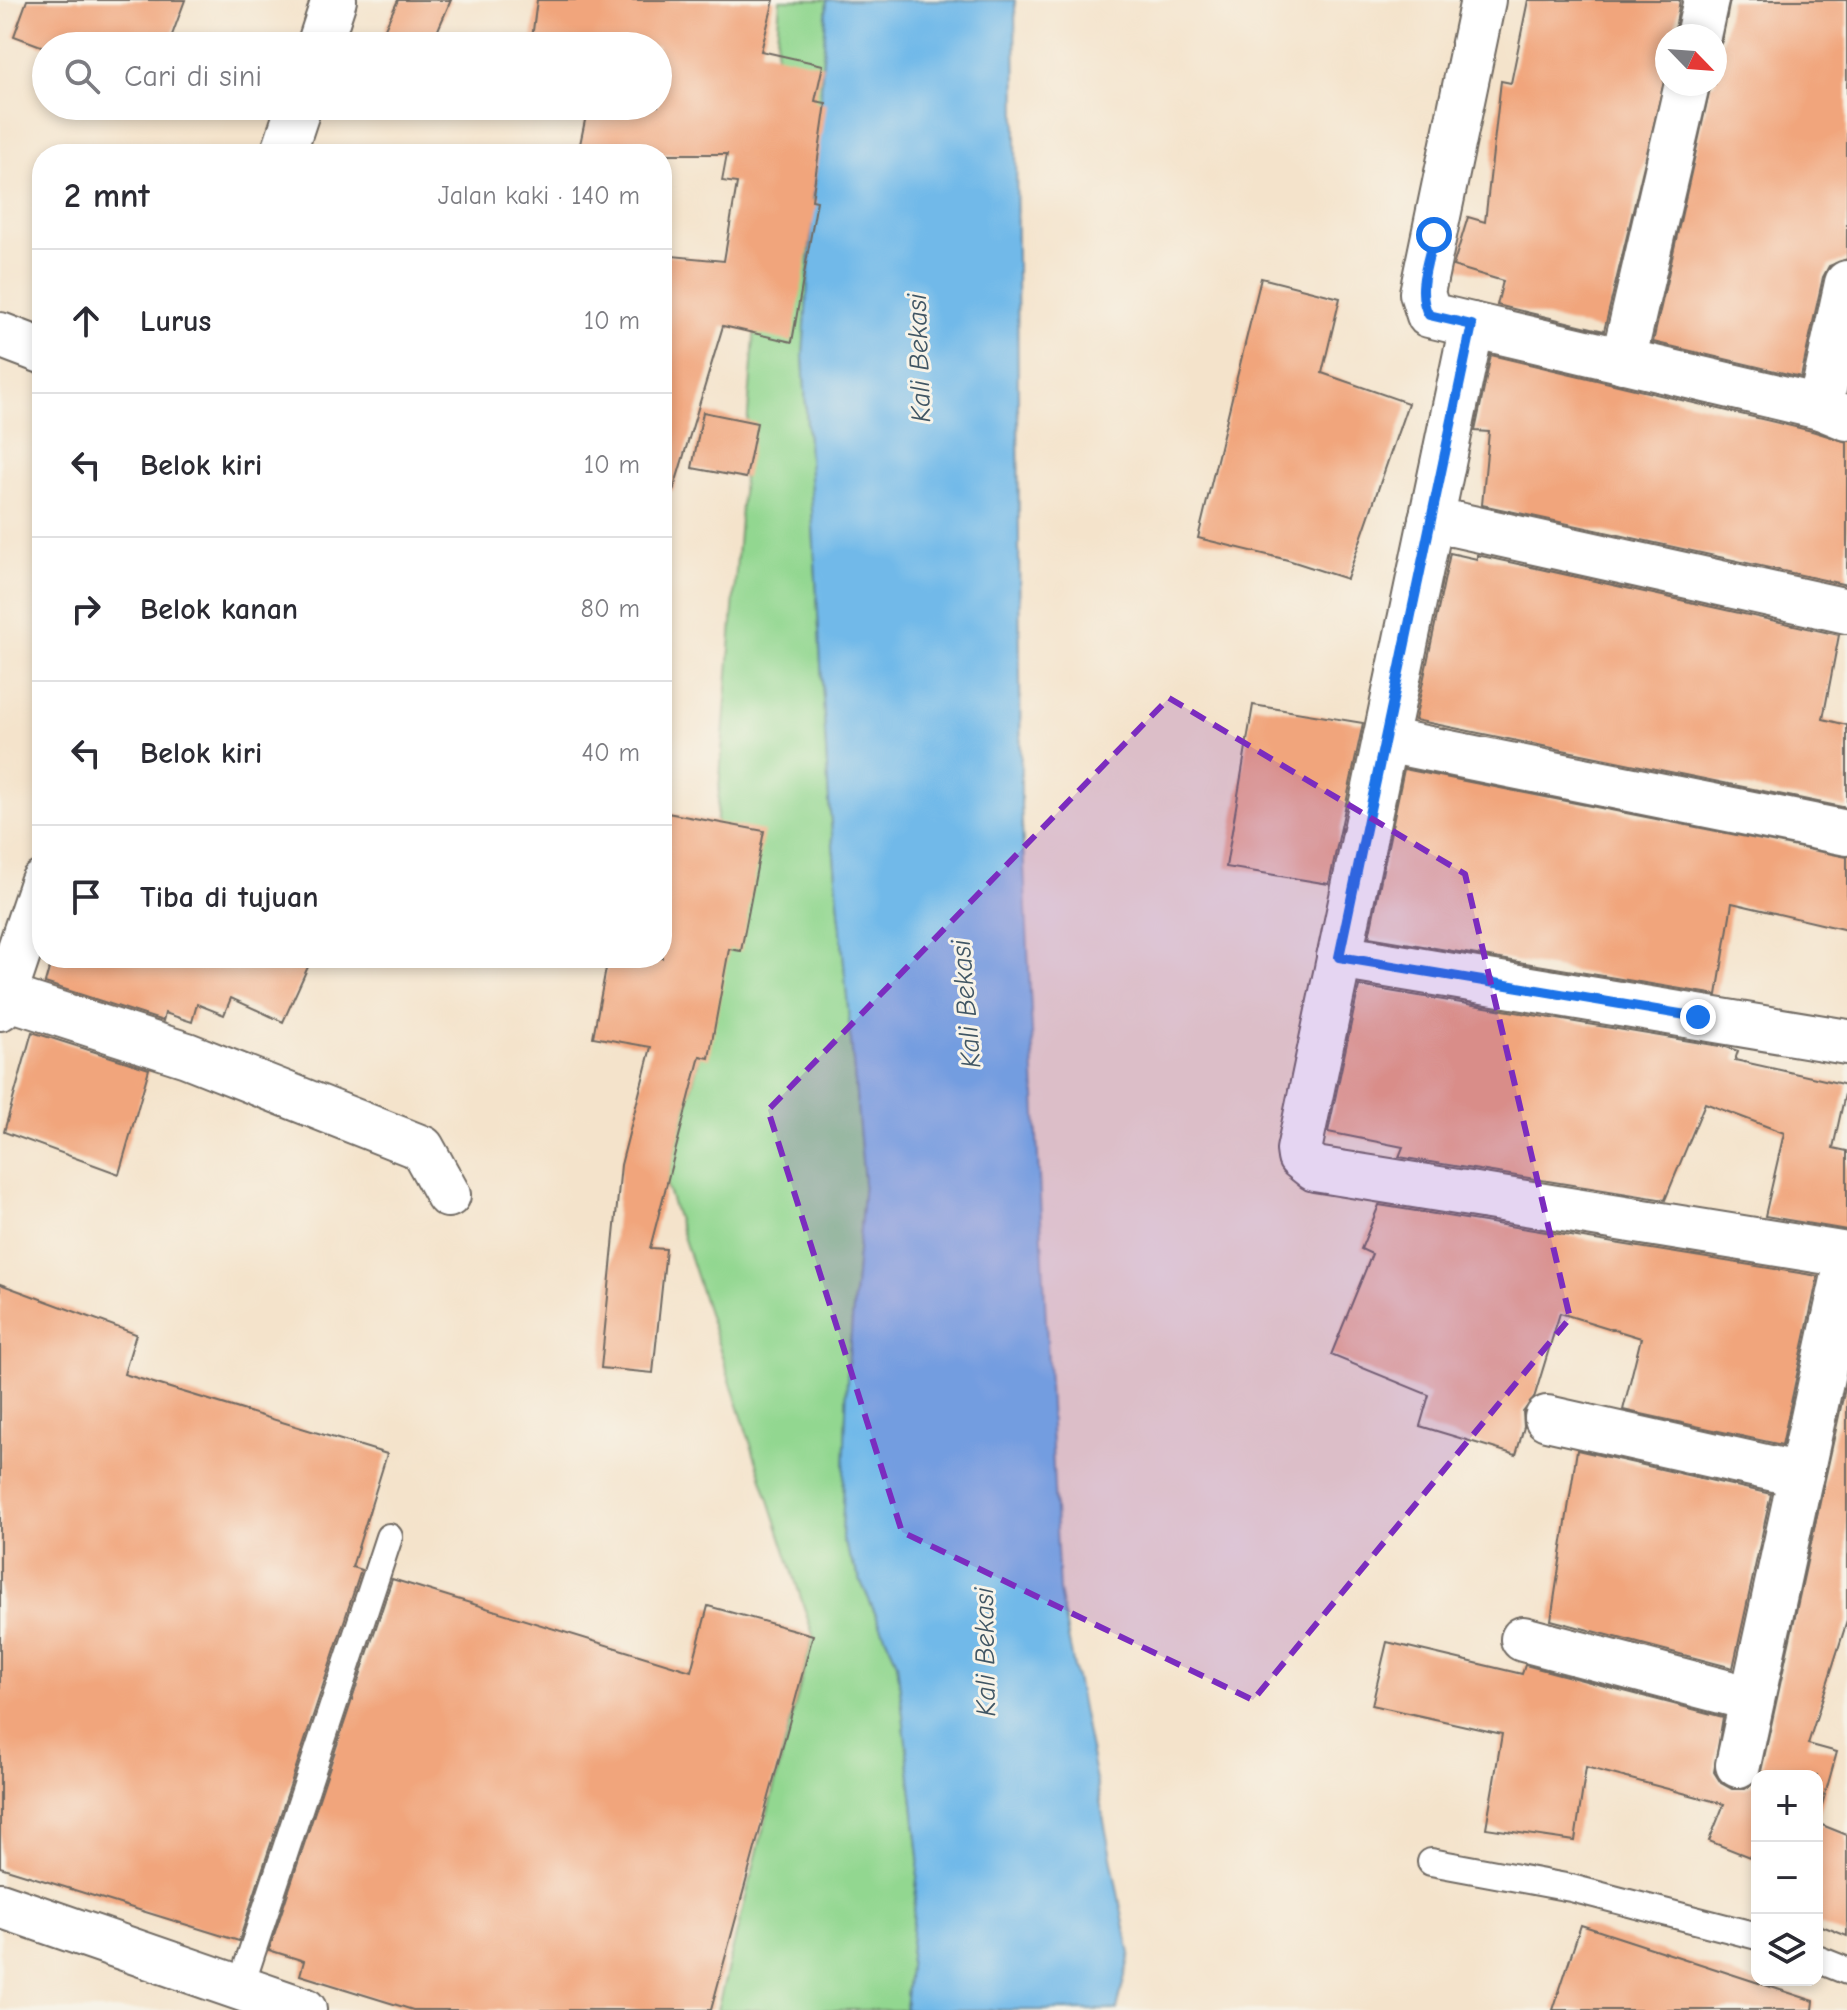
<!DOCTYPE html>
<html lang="id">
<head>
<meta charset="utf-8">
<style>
  :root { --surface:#fff; --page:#f2f2f3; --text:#2b2b33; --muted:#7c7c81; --line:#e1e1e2 }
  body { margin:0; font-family:"Comic Neue",sans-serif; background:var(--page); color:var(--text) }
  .controls { position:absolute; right:24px; bottom:24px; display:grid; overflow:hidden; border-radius:16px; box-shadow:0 4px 12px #0003 }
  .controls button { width:72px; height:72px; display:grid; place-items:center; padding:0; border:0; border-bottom:2px solid var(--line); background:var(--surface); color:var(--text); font:40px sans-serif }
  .compass { position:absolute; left:1655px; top:24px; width:72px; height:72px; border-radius:50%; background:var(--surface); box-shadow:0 4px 12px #0003; rotate:115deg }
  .stop { position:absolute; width:24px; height:24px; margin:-18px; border:6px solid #1a73e8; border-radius:50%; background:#fff }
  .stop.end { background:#1a73e8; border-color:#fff; box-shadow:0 2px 8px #0008 }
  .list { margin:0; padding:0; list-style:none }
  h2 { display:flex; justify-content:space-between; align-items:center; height:104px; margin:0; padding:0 32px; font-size:34px }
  h2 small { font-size:26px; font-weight:400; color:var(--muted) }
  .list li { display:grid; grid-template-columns:52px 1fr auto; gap:24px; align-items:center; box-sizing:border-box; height:144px; padding:0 32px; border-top:2px solid var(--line) }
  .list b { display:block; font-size:30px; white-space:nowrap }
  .list em { font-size:26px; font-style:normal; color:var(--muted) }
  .icon { flex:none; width:44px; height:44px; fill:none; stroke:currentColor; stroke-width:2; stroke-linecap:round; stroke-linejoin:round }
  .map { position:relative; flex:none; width:1847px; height:2010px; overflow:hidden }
  .search { position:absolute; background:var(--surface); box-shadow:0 4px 12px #0003; left:32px; top:32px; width:640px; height:88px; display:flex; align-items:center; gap:20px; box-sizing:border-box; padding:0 28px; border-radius:44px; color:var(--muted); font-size:30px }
  .panel { position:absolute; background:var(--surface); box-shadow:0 4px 12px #0003; left:32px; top:144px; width:640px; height:824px; border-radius:32px }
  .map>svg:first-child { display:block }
  .green { fill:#92d790; stroke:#5e815e; stroke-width:2 }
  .water { fill:#71b9e9; stroke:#4e728a; stroke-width:2 }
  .building { fill:#f1a57b }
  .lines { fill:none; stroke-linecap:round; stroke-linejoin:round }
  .service-casing { stroke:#716b63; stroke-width:30 }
  .minor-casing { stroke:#716b63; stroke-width:48 }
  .tertiary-casing { stroke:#716b63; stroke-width:48 }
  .service { stroke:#fff; stroke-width:26 }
  .minor { stroke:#fff; stroke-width:44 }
  .tertiary { stroke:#fff; stroke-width:44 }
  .route { stroke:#1a73e8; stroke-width:10 }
  .marked { fill:#7b2cbf; fill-opacity:0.2; stroke:#7b2cbf; stroke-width:6; stroke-dasharray:16 10; stroke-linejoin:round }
  .labels { text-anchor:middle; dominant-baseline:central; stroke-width:6; stroke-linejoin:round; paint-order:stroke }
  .water-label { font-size:28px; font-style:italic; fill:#405664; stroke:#f7f3e8 }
</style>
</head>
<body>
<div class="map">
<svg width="1847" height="2010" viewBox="0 0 1847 2010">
  <rect width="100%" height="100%" fill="#f7f3e8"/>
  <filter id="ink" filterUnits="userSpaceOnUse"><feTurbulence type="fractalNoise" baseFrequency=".0125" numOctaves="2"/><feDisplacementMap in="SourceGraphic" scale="16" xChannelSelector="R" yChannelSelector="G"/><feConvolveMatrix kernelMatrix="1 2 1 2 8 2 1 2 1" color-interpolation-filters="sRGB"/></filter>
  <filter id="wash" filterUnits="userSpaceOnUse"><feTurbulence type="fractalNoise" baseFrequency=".006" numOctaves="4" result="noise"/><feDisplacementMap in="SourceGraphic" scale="32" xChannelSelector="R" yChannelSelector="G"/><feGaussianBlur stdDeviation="1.8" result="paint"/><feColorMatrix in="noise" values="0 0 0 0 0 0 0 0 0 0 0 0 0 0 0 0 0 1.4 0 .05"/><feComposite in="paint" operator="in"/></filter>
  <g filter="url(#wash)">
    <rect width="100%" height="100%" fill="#f4e3cb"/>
    <path class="green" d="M 780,0 L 827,0 L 803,356 L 829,801 L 864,1182 L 847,1379 L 842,1539 L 897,1662 L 919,1857 L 905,2010 L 717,2010 L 813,1635 L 666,1184 L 698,1063 Z"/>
    <path class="water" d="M 827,0 L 1015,0 L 1021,804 L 1059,1591 L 1130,1954 L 1117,2010 L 905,2010 L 919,1857 L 897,1662 L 842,1539 L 847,1379 L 864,1182 L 829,801 L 803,356 Z"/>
    <g id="blocks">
      <g class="building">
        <path d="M 27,0 L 185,0 L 168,46 L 41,46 L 14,36 Z"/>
        <path d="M 398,0 L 451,0 L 431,46 L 418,46 L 384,30 Z"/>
        <path d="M 537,0 L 774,0 L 761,51 L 823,65 L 815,101 L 826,103 L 812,200 L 817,201 L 792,342 L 723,326 L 673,491 L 662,489 L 662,255 L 724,261 L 737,183 L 722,181 L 727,154 L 578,154 L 588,106 L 658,106 L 658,46 L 531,46 Z"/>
        <path d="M 1528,0 L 1680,0 L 1674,36 L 1667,36 L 1667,70 L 1604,331 L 1497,305 L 1503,281 L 1453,266 L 1468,217 L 1485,222 L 1501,81 L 1511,83 Z"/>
        <path d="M 1730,0 L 1847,0 L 1847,259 L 1829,266 L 1823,277 L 1801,377 L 1653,342 L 1711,84 L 1715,84 L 1715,54 L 1722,41 Z"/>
        <path d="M 1261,278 L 1340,298 L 1322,373 L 1408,403 L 1347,579 L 1288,560 L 1198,538 Z"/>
        <path d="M 1491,355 L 1812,431 L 1847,442 L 1847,585 L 1482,505 L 1489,432 L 1475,431 Z"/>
        <path d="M 703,412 L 757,423 L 746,478 L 692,468 Z"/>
        <path d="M 1450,553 L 1477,559 L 1477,555 L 1839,635 L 1823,719 L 1847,725 L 1847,808 L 1415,720 Z"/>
        <path d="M 1253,705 L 1363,723 L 1329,884 L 1226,867 Z"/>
        <path d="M 1404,769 L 1847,857 L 1847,930 L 1732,903 L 1717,995 L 1369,937 Z"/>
        <path d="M 662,812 L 764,831 L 741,951 L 729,949 L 709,1058 L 700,1056 L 650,1248 L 666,1249 L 653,1373 L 601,1368 L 621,1165 L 651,1047 L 593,1037 L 608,958 L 662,958 Z"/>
        <path d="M 52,958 L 312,958 L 283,1022 L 231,998 L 224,1015 L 197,1004 L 192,1022 L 165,1013 L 163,1021 L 45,983 Z"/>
        <path d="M 1359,986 L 1726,1047 L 1738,1051 L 1735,1060 L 1847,1085 L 1833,1148 L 1847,1151 L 1847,1230 L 1765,1216 L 1784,1133 L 1705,1103 L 1665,1200 L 1399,1157 L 1403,1147 L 1328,1132 Z"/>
        <path d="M 32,1032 L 149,1069 L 119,1174 L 4,1132 Z"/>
        <path d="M 1379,1205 L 1818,1276 L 1782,1445 L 1623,1410 L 1641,1338 L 1560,1313 L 1534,1398 L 1523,1412 L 1524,1427 L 1516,1455 L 1420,1426 L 1429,1395 L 1331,1355 L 1372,1254 L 1361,1249 Z"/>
        <path d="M 0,1284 L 136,1334 L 124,1374 L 387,1454 L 352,1567 L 361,1570 L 239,1941 L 0,1867 Z"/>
        <path d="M 1847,1379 L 1847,1621 L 1808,1744 L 1837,1752 L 1817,1823 L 1817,1776 L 1760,1776 Z"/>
        <path d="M 1577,1450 L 1771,1494 L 1733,1668 L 1551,1620 Z"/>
        <path d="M 392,1579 L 691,1671 L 708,1606 L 813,1635 L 711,2010 L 413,2010 L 300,1975 L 304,1961 L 269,1950 Z"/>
        <path d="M 1387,1642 L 1522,1674 L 1525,1665 L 1723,1717 L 1714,1772 L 1721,1783 L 1732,1789 L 1745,1789 L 1757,1781 L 1757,1860 L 1709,1841 L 1724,1804 L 1586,1767 L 1575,1841 L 1486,1828 L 1502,1734 L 1372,1705 Z"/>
        <path d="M 1817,1823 L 1847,1835 L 1847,1936 L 1817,1924 Z"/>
        <path d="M 1581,1925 L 1814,2001 L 1813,2010 L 1553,2010 Z"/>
      </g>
    </g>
  </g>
  <g filter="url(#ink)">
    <use href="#blocks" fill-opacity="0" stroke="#716b63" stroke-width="2"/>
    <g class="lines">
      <g class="service-casing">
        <g id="service">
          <path d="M 1431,1862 L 1571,1888 L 1757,1936"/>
          <path d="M 1817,1959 L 1847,1971"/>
          <path d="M 239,1991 L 389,1537"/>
        </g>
      </g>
      <g class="minor-casing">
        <g id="minor">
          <path d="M 1483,0 L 1422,293 L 1429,315 L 1820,407 L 1847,418"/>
          <path d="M 1698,36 L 1706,0"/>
          <path d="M 1472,325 L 1299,1150 L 1300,1157 L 1315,1169 L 1847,1255"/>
          <path d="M 0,335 L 42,351"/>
          <path d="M 1623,361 L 1687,84"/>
          <path d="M 1820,407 L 1847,283"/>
          <path d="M 1431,519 L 1847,611"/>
          <path d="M 1385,740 L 1847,833"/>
          <path d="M 1339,957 L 1847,1042"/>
          <path d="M 0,995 L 187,1055 L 422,1148 L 448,1195"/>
          <path d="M 1547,1418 L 1801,1475"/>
          <path d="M 1523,1639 L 1752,1699"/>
          <path d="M 1738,1765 L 1847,1261"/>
          <path d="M 0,1905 L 304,2010"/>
        </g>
      </g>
      <g class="tertiary-casing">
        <g id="tertiary">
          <path d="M 319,46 L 334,0"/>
          <path d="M 283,154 L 299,106"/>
          <path d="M 0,1008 L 42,883"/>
        </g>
      </g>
      <use href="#service" class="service"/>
      <use href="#minor" class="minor"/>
      <use href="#tertiary" class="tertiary"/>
    </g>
  </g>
  <g class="lines" filter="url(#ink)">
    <path class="route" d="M 1434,235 C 1429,259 1415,292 1429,315 L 1472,325 L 1339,957 L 1698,1017"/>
  </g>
  <path class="marked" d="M 1169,698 L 1465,874 L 1570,1318 L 1253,1700 L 902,1532 L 768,1110 Z"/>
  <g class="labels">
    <g class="water-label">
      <text transform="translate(919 358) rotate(-92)">Kali Bekasi</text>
      <text transform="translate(966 1004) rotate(-95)">Kali Bekasi</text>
      <text transform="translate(985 1652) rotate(-91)">Kali Bekasi</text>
    </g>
  </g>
</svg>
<div class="controls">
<button>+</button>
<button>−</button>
<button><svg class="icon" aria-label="layers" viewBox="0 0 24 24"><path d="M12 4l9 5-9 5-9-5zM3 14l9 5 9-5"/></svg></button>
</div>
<svg class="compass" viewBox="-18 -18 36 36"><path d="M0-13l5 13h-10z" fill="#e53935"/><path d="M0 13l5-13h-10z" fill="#7c7c81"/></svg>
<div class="stop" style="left:1434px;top:235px"></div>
<div class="stop end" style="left:1698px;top:1017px"></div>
<div class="search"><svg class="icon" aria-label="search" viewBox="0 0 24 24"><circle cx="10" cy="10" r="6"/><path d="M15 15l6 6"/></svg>Cari di sini</div>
<section class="panel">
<h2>2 mnt<small>Jalan kaki · 140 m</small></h2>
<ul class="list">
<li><svg class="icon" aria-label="ahead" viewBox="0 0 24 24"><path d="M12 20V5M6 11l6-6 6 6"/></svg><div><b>Lurus</b></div><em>10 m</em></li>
<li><svg class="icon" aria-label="left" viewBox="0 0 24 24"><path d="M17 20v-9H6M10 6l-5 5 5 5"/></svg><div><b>Belok kiri</b></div><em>10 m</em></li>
<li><svg class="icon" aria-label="right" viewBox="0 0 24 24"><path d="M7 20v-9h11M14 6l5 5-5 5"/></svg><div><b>Belok kanan</b></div><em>80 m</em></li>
<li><svg class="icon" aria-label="left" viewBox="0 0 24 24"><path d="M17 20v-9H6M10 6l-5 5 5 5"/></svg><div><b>Belok kiri</b></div><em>40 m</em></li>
<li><svg class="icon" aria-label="arrive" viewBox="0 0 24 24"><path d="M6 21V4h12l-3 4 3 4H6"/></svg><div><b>Tiba di tujuan</b></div></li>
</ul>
</section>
</div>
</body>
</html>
